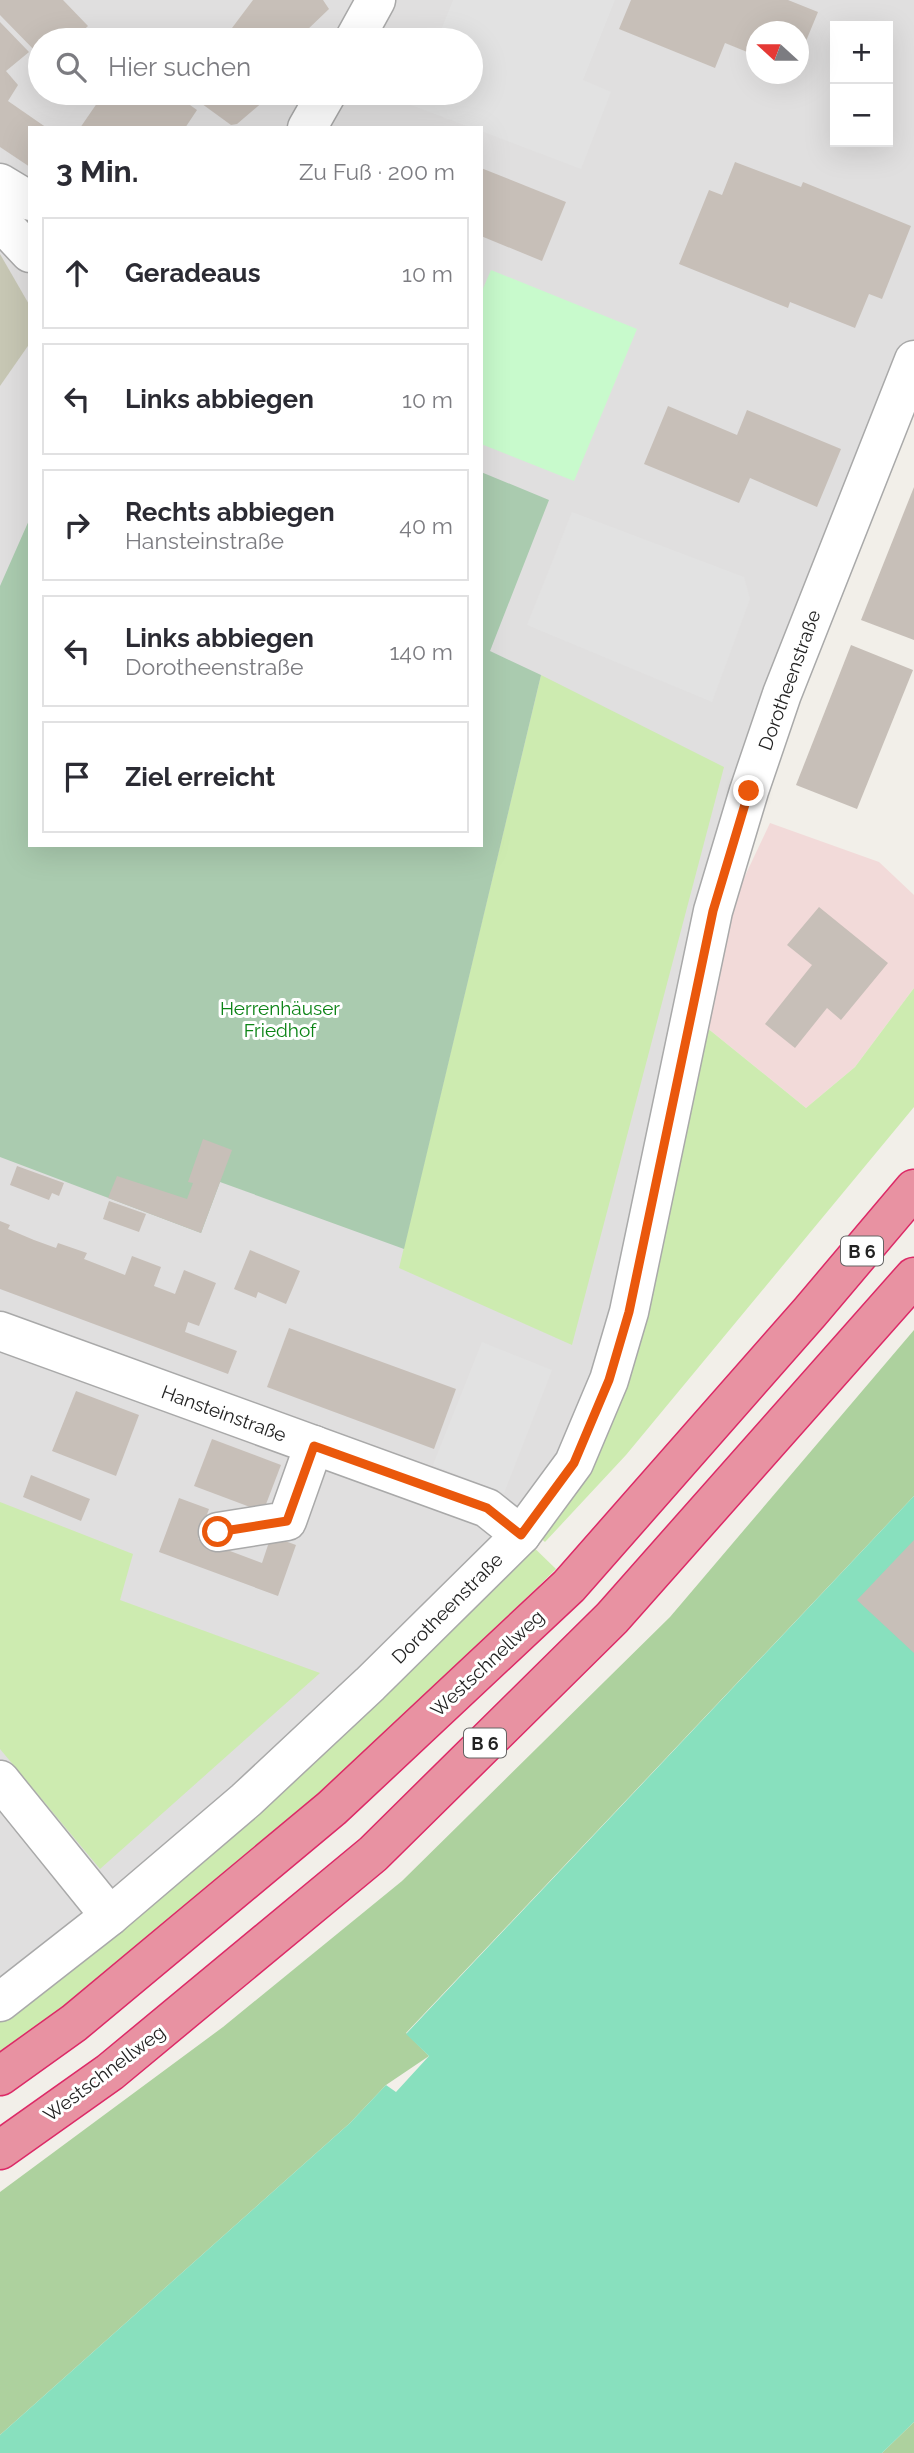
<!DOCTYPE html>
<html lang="de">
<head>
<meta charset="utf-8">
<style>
  :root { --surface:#fff; --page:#f2f2f3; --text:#2b2b33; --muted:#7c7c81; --line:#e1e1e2 }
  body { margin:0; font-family:Raleway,sans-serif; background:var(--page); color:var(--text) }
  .controls { position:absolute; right:21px; top:21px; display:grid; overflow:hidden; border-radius:0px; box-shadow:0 7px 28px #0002 }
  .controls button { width:63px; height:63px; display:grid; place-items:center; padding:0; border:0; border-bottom:2px solid var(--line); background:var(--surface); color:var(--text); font:35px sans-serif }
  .compass { position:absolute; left:746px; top:21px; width:63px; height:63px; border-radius:50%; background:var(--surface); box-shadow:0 7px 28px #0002; rotate:291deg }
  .stop { position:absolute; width:21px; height:21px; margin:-16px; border:5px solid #ea580c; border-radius:50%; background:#fff }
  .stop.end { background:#ea580c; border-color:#fff; box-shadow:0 2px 7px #0008 }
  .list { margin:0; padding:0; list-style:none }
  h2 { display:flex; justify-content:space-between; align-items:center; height:91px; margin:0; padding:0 28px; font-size:30px }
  h2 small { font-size:23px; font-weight:400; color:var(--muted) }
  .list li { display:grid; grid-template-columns:46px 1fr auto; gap:21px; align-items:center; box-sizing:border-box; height:112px; margin:0 14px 14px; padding:0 14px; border:2px solid var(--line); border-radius:0px }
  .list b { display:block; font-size:26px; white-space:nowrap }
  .list p { margin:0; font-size:23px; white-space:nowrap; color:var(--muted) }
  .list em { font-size:23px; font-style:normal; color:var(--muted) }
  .icon { flex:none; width:38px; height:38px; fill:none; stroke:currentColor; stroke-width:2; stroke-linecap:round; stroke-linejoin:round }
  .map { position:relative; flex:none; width:914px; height:2453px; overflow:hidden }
  .search { position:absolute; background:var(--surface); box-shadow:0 7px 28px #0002; left:28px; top:28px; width:455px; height:77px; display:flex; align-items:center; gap:18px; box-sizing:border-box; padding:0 24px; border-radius:38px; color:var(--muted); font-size:26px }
  .panel { position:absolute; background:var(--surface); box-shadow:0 7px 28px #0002; left:28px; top:126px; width:455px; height:721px; border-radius:0px }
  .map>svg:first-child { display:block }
  .residential { fill:#e0dfdf; fill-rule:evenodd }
  .commercial { fill:#f2dad9 }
  .construction { fill:#c7c7b4 }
  .grass { fill:#cdebb0 }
  .forest { fill:#add19e }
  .cemetery { fill:#aacbaf }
  .park { fill:#c8facc }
  .pitch { fill:#88e0be }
  .parking { fill:#e2e2e2 }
  .building { fill:#c7bfb8 }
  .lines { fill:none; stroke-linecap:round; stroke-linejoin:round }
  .minor-casing { stroke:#a9a9a9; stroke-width:41 }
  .highway-casing { stroke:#dc2a67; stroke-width:41 }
  .minor { stroke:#fff; stroke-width:38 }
  .highway { stroke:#e892a2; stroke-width:38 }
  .route { stroke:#ea580c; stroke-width:9 }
  .labels { text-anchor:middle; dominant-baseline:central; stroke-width:6; stroke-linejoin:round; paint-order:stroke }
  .shield { fill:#fff; stroke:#646464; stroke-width:2 }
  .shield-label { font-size:18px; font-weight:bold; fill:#222 }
  .street-label { font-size:19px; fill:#222; stroke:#fff }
  .park-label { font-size:19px; fill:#0c8416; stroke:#fff }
</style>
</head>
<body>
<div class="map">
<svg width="914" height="2453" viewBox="0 0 914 2453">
  <rect width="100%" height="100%" fill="#f2efe9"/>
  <path class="residential" d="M 0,0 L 914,0 L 914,360 L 803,638 L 629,1312 L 521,1535 L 0,2002 ZM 835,26 L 888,26 L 888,142 L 835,142 ZM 757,32 L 799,32 L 799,74 L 757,74 ZM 40,40 L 471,40 L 471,93 L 40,93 ZM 30,128 L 481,128 L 481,845 L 30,845 Z"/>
  <path class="commercial" d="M 770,823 L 879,862 L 914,895 L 914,988 L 855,1067 L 806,1108 L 706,1027 L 726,916 Z"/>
  <path class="construction" d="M 0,254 L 30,306 L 30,343 L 0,386 Z"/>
  <g class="grass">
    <path d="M 541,675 L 724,767 L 572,1345 L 399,1268 Z"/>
    <path d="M 914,988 L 914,1107 L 626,1455 L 545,1542 L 536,1534 L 584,1468 L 706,1027 L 806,1108 L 855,1067 Z"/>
    <path d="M 0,1502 L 133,1554 L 120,1600 L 320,1673 L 100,1869 L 0,1749 Z"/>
    <path d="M 521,1535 L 556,1569 L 322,1797 L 70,2008 L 0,2058 L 0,2002 Z"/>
  </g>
  <g class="forest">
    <path d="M 914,1330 L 914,1496 L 406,2033 L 429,2056 L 386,2085 L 350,2123 L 0,2435 L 0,2192 L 223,2027 L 402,1881 L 670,1617 Z"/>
    <path d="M 914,2422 L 914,2453 L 882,2453 Z"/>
  </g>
  <path class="cemetery" d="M 481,472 L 549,500 L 490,651 L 541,675 L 404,1249 L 220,1182 L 201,1233 L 0,1157 L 0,586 L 30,518 L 30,845 L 481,845 Z"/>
  <path class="park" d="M 491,270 L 637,329 L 574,481 L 481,444 L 481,293 Z"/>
  <path class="pitch" d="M 914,1496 L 914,2422 L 882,2453 L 0,2453 L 0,2435 L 350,2123 L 386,2085 L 396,2092 L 429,2056 L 406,2034 Z"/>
  <g class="parking">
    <path d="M 453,0 L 615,0 L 583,80 L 611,92 L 581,169 L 481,131 L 481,128 L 472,128 L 411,105 L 416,93 L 471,93 L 471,40 L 437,40 Z"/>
    <path d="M 572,512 L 744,577 L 750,599 L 712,702 L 527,625 Z"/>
    <path d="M 482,1342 L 552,1370 L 504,1493 L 433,1465 Z"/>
  </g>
  <g class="building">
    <path d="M 0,0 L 63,0 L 88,26 L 73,40 L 40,40 L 40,56 L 0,15 Z"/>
    <path d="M 253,0 L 323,0 L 329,9 L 305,32 L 309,38 L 307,40 L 223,40 Z"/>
    <path d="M 631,0 L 788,0 L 818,12 L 799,58 L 799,32 L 757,32 L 757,56 L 725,43 L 715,68 L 619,29 Z"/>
    <path d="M 0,22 L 29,52 L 6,71 L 18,85 L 8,101 L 47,128 L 30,128 L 30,167 L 0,147 Z"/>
    <path d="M 104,93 L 143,93 L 158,103 L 166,93 L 173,93 L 197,110 L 185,128 L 80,128 Z"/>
    <path d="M 187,93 L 261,93 L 259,95 L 264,101 L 237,124 L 231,125 Z"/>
    <path d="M 735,162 L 801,187 L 803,182 L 911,226 L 882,299 L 869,294 L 855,328 L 790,302 L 788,308 L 679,264 L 709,190 L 722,195 Z"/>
    <path d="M 481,168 L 566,202 L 542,261 L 481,236 Z"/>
    <path d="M 668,406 L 737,435 L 747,410 L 841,449 L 817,507 L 750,478 L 739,503 L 644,464 Z"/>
    <path d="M 914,487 L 914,640 L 861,620 Z"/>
    <path d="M 851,645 L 913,670 L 857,809 L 796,785 Z"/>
    <path d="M 819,907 L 888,963 L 841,1020 L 827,1008 L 795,1048 L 765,1024 L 812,965 L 787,945 Z"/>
    <path d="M 203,1139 L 232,1150 L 201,1233 L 108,1198 L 117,1176 L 187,1199 L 193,1183 L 188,1182 Z"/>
    <path d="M 17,1166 L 64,1183 L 59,1196 L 52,1193 L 49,1200 L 10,1185 Z"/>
    <path d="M 109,1201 L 146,1214 L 139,1232 L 103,1219 Z"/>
    <path d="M 0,1221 L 10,1225 L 8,1229 L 34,1240 L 56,1248 L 58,1243 L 87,1253 L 84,1259 L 125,1275 L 132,1256 L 161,1267 L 154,1286 L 175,1294 L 184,1270 L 216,1283 L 199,1326 L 188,1322 L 185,1332 L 237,1351 L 228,1374 L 0,1289 Z"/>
    <path d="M 250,1250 L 300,1271 L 286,1304 L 258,1292 L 256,1298 L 234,1289 Z"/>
    <path d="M 289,1328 L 456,1389 L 434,1449 L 267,1387 Z"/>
    <path d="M 76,1391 L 139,1415 L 116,1476 L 52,1451 Z"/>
    <path d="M 212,1439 L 281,1465 L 263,1512 L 194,1486 Z"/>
    <path d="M 31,1475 L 90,1499 L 81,1521 L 23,1497 Z"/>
    <path d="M 179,1498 L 209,1509 L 198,1539 L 262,1563 L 271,1536 L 296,1545 L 278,1596 L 159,1552 Z"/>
    <path d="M 914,1540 L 914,1653 L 857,1600 Z"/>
  </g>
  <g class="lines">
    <g class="minor-casing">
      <g id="minor">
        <path d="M 354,40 L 376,0"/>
        <path d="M 307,128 L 327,93"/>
        <path d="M 0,183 L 30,201"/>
        <path d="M 0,221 L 30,253"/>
        <path d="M 0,1331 L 487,1508 L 521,1535"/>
        <path d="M 218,1532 L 287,1521 L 314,1445"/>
        <path d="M 0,1780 L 110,1916"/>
        <path d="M 0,2002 L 110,1916 L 246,1800 L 370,1684 L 521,1535 L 574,1463 L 609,1380 L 629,1312 L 713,911 L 749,791 L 782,694 L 914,360"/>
      </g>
    </g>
    <g class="highway-casing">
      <g id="highway">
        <path d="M 0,2076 L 74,2023 L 332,1808 L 569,1586 L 810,1312 L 914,1189"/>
        <path d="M 0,2150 L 110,2072 L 373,1854 L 612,1618 L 914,1277"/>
      </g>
    </g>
    <use href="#minor" class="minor"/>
    <use href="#highway" class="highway"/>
  </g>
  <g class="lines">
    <path class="route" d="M 218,1532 L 287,1521 L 314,1446 L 487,1508 L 521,1535 L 574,1463 L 609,1380 L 629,1312 L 713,911 L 749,791"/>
  </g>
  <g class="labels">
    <g class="shield">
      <rect x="841" y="1236.5" width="42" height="29" rx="5"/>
      <rect x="464" y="1728.5" width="42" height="29" rx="5"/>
    </g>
    <g class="shield-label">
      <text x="862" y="1251">B 6</text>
      <text x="485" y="1743">B 6</text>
    </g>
    <g class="street-label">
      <text transform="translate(789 680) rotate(-70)">Dorotheenstraße</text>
      <text transform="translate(224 1413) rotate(20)">Hansteinstraße</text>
      <text transform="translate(447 1608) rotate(-45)">Dorotheenstraße</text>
      <text transform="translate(487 1663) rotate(-43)">Westschnellweg</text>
      <text transform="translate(104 2073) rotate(-37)">Westschnellweg</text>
    </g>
    <g class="park-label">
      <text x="280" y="1008">Herrenhäuser<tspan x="280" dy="22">Friedhof</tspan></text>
    </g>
  </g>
</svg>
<div class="controls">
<button>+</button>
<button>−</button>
</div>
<svg class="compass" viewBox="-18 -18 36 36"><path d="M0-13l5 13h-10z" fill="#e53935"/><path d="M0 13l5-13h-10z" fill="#7c7c81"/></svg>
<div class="stop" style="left:218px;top:1532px"></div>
<div class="stop end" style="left:749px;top:791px"></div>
<div class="search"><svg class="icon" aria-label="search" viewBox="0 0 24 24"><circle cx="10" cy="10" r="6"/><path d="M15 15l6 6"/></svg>Hier suchen</div>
<section class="panel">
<h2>3 Min.<small>Zu Fuß · 200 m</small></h2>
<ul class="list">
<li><svg class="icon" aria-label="ahead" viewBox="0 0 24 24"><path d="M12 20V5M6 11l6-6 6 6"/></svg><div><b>Geradeaus</b></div><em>10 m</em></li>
<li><svg class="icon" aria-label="left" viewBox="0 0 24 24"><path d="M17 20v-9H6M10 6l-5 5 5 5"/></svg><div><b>Links abbiegen</b></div><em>10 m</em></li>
<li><svg class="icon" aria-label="right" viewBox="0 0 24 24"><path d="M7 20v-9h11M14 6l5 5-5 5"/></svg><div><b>Rechts abbiegen</b><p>Hansteinstraße</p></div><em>40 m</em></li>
<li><svg class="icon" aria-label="left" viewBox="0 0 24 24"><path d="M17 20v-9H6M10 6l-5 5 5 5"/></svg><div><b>Links abbiegen</b><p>Dorotheenstraße</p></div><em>140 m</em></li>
<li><svg class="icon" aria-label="arrive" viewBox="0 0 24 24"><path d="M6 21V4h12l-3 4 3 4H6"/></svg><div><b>Ziel erreicht</b></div></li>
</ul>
</section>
</div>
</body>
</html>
